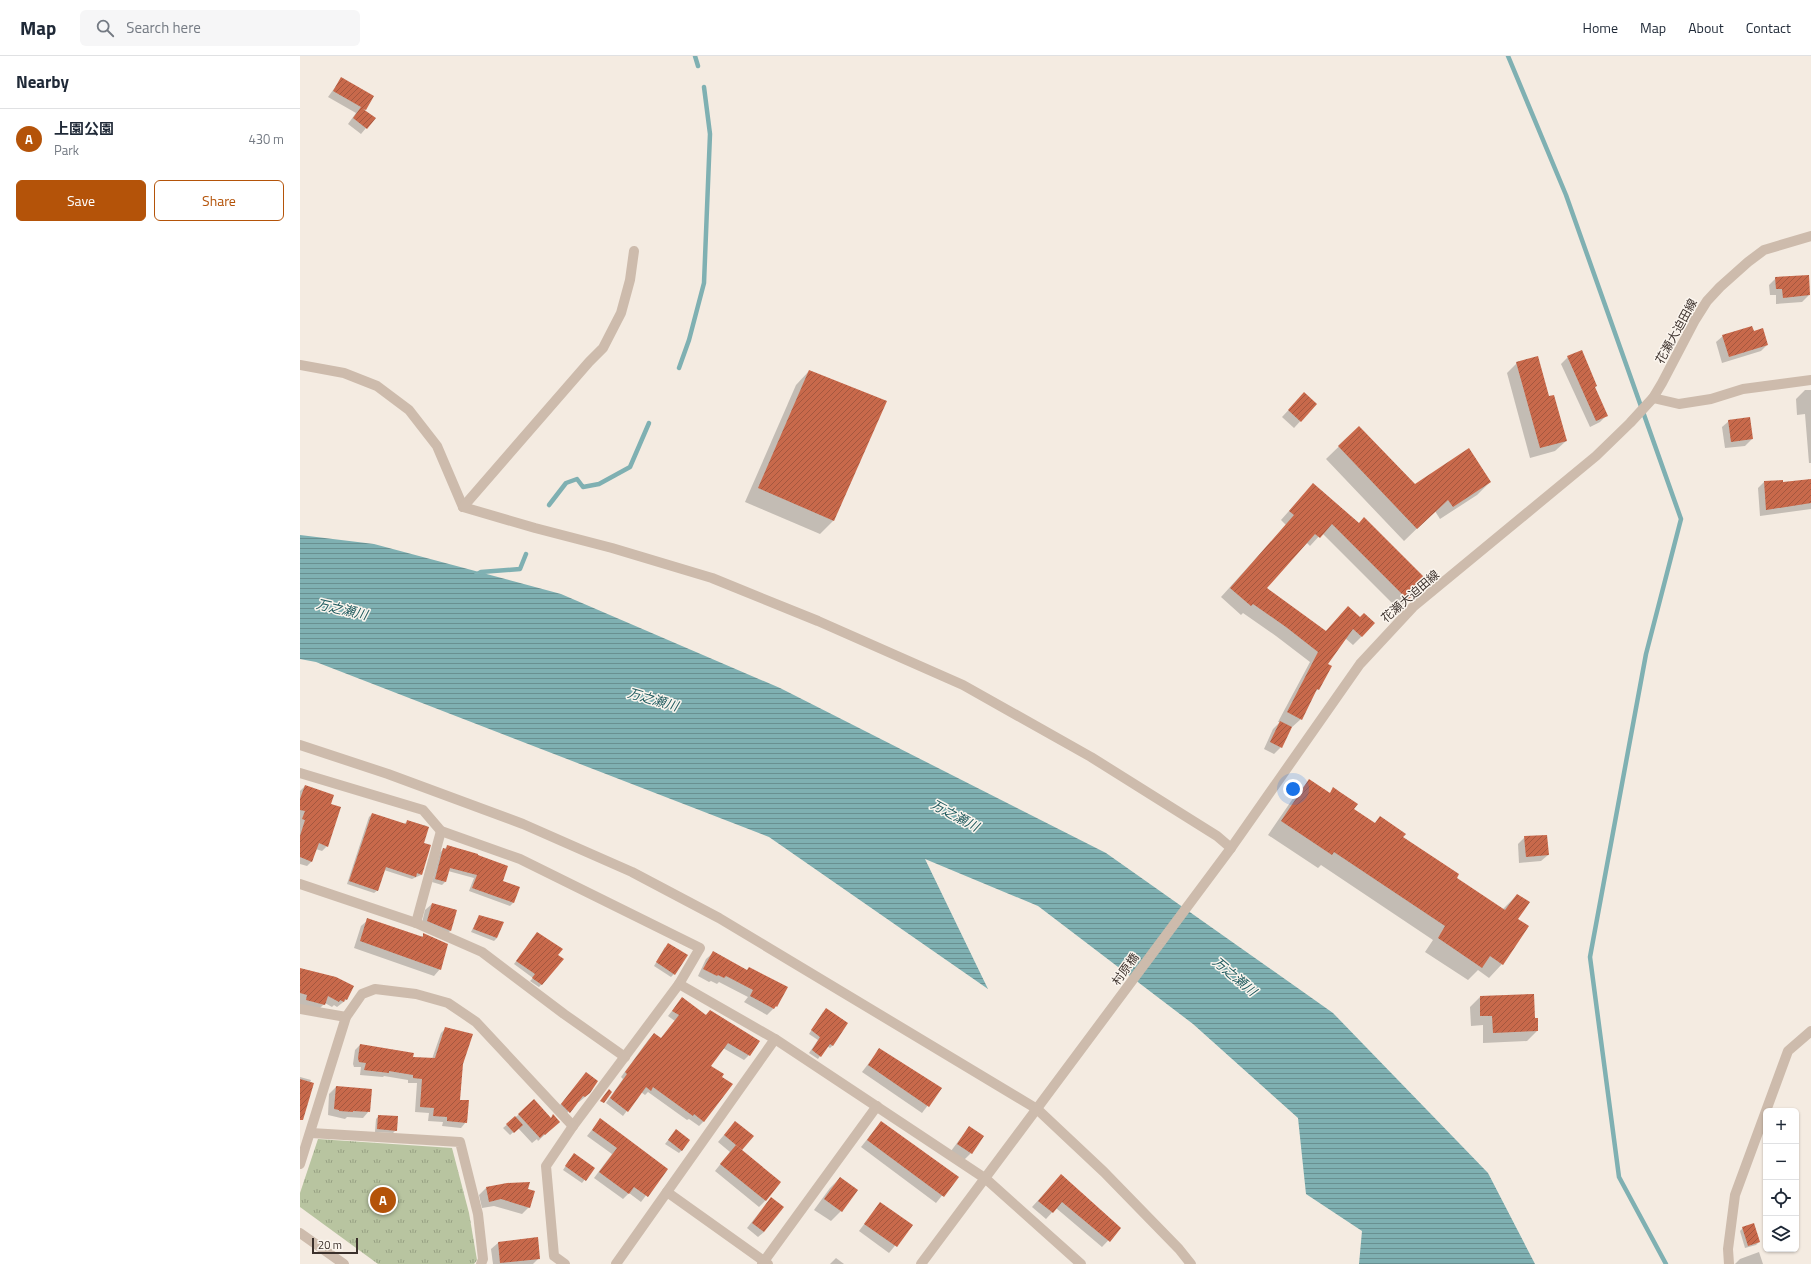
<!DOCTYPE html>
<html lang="en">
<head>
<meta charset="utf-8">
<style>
  :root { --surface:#fff; --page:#f6f6f7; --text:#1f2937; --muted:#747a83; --line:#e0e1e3; --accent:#b45309 }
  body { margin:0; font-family:"Titillium Web","Noto Sans JP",sans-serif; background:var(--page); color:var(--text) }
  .controls { position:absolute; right:12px; bottom:12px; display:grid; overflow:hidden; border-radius:6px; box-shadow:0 1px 3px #0004 }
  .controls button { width:36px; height:36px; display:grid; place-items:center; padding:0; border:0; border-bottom:1px solid var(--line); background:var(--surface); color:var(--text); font:20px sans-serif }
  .scale { position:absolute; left:12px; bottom:10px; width:46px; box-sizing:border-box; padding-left:4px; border:2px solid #3b302b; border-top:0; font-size:11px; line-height:14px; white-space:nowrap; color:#3b302b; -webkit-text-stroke:3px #fbf5ee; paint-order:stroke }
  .you { position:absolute; left:993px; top:733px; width:14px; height:14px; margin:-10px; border:3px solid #fff; border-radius:50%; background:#1a73e8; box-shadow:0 0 0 6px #1a73e833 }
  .badge { display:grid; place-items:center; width:26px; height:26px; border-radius:50%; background:var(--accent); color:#fff; font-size:13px; font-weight:700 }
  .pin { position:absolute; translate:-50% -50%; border:2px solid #fff; box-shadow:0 1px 4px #0006 }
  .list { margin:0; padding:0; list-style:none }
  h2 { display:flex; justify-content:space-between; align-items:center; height:52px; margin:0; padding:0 16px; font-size:17px }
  h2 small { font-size:13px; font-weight:400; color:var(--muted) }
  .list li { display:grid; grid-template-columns:26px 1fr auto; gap:12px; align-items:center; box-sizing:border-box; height:60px; padding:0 16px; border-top:1px solid var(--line) }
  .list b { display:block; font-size:15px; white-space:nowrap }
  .list p { margin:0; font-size:13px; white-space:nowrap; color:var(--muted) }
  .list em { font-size:13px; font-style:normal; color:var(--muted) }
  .actions { display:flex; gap:8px; padding:12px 16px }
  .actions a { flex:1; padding:9px 0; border:1px solid var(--accent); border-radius:6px; text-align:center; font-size:14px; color:var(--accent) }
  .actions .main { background:var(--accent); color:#fff }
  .icon { flex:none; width:22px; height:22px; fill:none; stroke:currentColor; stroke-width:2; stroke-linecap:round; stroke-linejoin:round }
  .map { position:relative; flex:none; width:1511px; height:1208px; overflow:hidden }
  header { display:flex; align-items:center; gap:24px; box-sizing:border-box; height:56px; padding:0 20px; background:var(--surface); border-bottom:1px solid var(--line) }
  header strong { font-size:19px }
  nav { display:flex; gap:22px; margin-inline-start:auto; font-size:14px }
  .search { width:280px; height:36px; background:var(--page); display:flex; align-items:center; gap:10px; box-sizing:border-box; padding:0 14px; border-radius:6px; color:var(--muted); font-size:15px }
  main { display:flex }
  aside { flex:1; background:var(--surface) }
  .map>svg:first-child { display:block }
  .park { fill:url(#park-tufts) }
  .water { fill:url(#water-rules) }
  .shadow { fill:#0003 }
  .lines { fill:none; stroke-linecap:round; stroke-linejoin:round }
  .stream { stroke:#7fb0b2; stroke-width:4.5 }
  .building { fill:url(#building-hatch) }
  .minor { stroke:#cdbbac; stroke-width:10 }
  .tertiary { stroke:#cdbbac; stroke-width:10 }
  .labels { text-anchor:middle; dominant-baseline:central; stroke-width:3; stroke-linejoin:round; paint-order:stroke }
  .street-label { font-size:12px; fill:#3b302b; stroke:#fbf5ee }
  .water-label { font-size:13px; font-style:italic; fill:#1f5a5e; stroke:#fbf5ee }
</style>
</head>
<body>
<header>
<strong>Map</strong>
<div class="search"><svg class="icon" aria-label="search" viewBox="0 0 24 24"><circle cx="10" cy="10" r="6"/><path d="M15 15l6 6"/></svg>Search here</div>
<nav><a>Home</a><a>Map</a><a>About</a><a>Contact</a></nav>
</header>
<main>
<aside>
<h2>Nearby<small></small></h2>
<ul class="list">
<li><span class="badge">A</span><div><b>上園公園</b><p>Park</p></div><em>430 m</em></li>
</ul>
<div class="actions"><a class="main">Save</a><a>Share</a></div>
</aside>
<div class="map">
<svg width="1511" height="1208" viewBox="0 0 1511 1208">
  <defs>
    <pattern id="park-tufts" width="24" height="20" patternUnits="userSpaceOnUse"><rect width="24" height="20" fill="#b8c4a0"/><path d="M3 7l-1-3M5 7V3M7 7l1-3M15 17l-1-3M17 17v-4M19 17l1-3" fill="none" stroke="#97a083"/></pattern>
    <pattern id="water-rules" width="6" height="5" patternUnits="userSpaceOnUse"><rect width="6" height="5" fill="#7fb0b2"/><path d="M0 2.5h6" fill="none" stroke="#699091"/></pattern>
    <pattern id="building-hatch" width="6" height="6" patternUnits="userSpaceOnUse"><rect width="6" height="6" fill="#c8694b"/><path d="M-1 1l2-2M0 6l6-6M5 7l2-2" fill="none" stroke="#a4573f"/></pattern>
  </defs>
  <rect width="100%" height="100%" fill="#f4ebe1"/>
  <path class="park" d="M 18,1083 L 152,1092 L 169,1157 L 177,1204 L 174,1208 L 78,1208 L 0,1151 L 0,1137 Z"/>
  <path class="water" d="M 0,479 L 74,488 L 261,538 L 480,632 L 806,797 L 1033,957 L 1188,1117 L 1235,1208 L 1059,1208 L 1062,1175 L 1006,1138 L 998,1062 L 893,968 L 738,850 L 625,803 L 688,933 L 469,781 L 16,606 L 0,603 Z"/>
  <g class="shadow">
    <path d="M 41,23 L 65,53 L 66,72 L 61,78 L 48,68 L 56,57 L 28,41 Z"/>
    <path d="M 1476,222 L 1509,239 L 1502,246 L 1476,248 L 1476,239 L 1470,239 L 1469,229 Z"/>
    <path d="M 1453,276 L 1467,289 L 1461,295 L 1422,307 L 1416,286 L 1423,280 Z"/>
    <path d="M 1268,301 L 1294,332 L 1307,359 L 1300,366 L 1290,371 L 1261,308 Z"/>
    <path d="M 1217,307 L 1266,385 L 1255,395 L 1230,402 L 1207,317 Z"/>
    <path d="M 509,315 L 534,464 L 520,478 L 445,446 L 496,329 Z"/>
    <path d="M 1505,334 L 1511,334 L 1511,407 L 1509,407 L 1505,358 L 1497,359 L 1496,343 Z"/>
    <path d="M 998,344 L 1016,348 L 994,372 L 982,361 Z"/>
    <path d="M 1429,365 L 1452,383 L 1445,390 L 1425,392 L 1422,371 Z"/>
    <path d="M 1059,371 L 1115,429 L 1190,426 L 1177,439 L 1140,463 L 1135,455 L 1104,485 L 1026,403 Z"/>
    <path d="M 1511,424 L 1511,453 L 1460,460 L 1458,432 L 1464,426 L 1482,428 Z"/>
    <path d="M 1004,438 L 1126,525 L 1098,553 L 1022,477 L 1010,490 L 1006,486 L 965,532 L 1025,576 L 1039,561 L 1062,580 L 1053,589 L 1045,582 L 1026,608 L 1018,633 L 1013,639 L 1001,663 L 991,672 L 981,691 L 974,698 L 964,693 L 973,673 L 980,666 L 978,666 L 1010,606 L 976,580 L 943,557 L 941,559 L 921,541 L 986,469 L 981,464 Z"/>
    <path d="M 1009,725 L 1029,738 L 1034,733 L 1053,754 L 1074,768 L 1080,762 L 1102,782 L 1156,822 L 1202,854 L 1217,839 L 1217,863 L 1202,908 L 1189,922 L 1178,914 L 1168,924 L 1125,896 L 1133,884 L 1021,809 L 1018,812 L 968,779 L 996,738 Z"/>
    <path d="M 5,730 L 30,748 L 27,790 L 22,795 L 16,793 L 12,805 L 7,810 L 0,808 L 0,735 Z"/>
    <path d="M 72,758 L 104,768 L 108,765 L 127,770 L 123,788 L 121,819 L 112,823 L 84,814 L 78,834 L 74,837 L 47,828 L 69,761 Z"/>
    <path d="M 1225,781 L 1248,799 L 1241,805 L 1219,807 L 1218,788 Z"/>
    <path d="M 148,790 L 201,825 L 218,832 L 213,847 L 210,850 L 169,835 L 174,822 L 148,815 L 145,826 L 142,829 L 132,826 L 140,796 Z"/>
    <path d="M 132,848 L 156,854 L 150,875 L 144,881 L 121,871 L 125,854 Z"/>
    <path d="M 179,860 L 197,882 L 194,885 L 171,876 Z"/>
    <path d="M 68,864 L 121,881 L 124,879 L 140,913 L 134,920 L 54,892 L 61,870 Z"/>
    <path d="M 234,881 L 242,928 L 239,931 L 230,925 L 233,922 L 214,908 Z"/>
    <path d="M 365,891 L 374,918 L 371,921 L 354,910 Z"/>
    <path d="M 413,897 L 476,950 L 467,959 L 444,946 L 448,941 L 419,926 L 417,928 L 411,925 L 409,926 L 398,920 L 406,903 Z"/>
    <path d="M 0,913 L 53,930 L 46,944 L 37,951 L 34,949 L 32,951 L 25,947 L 18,954 L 0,950 Z"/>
    <path d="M 1180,941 L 1234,963 L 1237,975 L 1227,985 L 1183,987 L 1183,969 L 1171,970 L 1170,951 Z"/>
    <path d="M 382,942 L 405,960 L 410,955 L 449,999 L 444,1004 L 423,992 L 410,1010 L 404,1065 L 399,1070 L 389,1063 L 387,1064 L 348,1036 L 345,1039 L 341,1036 L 323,1060 L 306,1047 L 323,1023 L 321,1021 L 349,983 L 354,978 L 361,983 L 375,965 L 368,960 Z"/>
    <path d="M 523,956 L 533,989 L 530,992 L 527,990 L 518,1003 L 509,997 L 518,984 L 509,978 Z"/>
    <path d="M 146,972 L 162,1008 L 159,1045 L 166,1066 L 161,1072 L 142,1070 L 143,1066 L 128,1065 L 129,1057 L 115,1056 L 117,1027 L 108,1027 L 108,1024 L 84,1020 L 83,1021 L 60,1019 L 61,1011 L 54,1011 L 53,1008 L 55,994 L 60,989 L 112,1002 L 132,1003 L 141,977 Z"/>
    <path d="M 579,994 L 641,1032 L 622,1057 L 562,1016 Z"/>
    <path d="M 286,1017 L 285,1041 L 279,1046 L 277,1045 L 263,1062 L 256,1054 Z"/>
    <path d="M 0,1021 L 11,1024 L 0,1052 Z"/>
    <path d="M 36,1031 L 69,1055 L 63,1062 L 47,1061 L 45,1063 L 28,1059 L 29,1038 Z"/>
    <path d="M 234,1045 L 252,1072 L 238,1085 L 237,1083 L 232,1087 L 218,1072 L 210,1079 L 203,1072 Z"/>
    <path d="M 79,1060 L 96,1074 L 93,1077 L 75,1076 L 76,1063 Z"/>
    <path d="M 300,1064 L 366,1113 L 341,1146 L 329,1137 L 323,1143 L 294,1122 L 312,1098 L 287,1080 Z"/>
    <path d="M 435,1066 L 440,1094 L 466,1144 L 459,1151 L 415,1115 L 430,1096 L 418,1086 Z"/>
    <path d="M 581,1066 L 657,1121 L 636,1147 L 561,1091 Z"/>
    <path d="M 669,1071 L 671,1097 L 664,1104 L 651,1095 Z"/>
    <path d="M 373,1078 L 382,1094 L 379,1097 L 365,1088 Z"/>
    <path d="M 271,1102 L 294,1112 L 282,1127 L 263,1114 Z"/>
    <path d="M 540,1122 L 556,1134 L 541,1155 L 531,1165 L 514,1154 L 530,1132 Z"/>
    <path d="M 755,1126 L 820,1172 L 802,1191 L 756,1152 L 746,1163 L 732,1151 Z"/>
    <path d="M 207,1128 L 227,1133 L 229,1151 L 222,1158 L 194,1150 L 182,1152 L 179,1139 L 186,1132 Z"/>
    <path d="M 471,1142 L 464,1176 L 458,1181 L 447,1172 Z"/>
    <path d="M 580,1147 L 611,1170 L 589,1197 L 559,1175 Z"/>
    <path d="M 1443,1172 L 1459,1186 L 1456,1189 L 1445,1192 L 1440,1175 Z"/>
    <path d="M 237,1182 L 239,1202 L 233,1208 L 193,1208 L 191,1193 L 198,1187 Z"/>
    <path d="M 1459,1196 L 1463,1208 L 1435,1208 L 1440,1203 Z"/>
    <path d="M 536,1202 L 544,1208 L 530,1208 Z"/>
  </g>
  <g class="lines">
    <g class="stream">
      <path d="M 395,0 L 398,10"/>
      <path d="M 1208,0 L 1266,139 L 1381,463 L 1346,598 L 1290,901 L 1319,1121 L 1366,1208"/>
      <path d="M 379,312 L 389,284 L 404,227 L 410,78 L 404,31"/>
      <path d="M 249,449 L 266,427 L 277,423 L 283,431 L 299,428 L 330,411 L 349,367"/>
      <path d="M 176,519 L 181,516 L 220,513 L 226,498"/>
    </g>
  </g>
  <g class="building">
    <path d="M 41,21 L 74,40 L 66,54 L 63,53 L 76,62 L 67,73 L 53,62 L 61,51 L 33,35 Z"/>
    <path d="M 1509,219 L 1510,239 L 1483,242 L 1482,233 L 1476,233 L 1475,221 Z"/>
    <path d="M 1452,270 L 1454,275 L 1463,272 L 1468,289 L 1429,301 L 1422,279 Z"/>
    <path d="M 1282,294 L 1297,330 L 1295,331 L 1308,360 L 1296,365 L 1267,300 Z"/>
    <path d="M 1238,300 L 1249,340 L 1254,339 L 1267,385 L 1240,392 L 1216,306 Z"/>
    <path d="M 509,314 L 587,345 L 534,465 L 458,432 Z"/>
    <path d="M 1004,336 L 1017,348 L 1001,366 L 988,354 Z"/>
    <path d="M 1450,361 L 1453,383 L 1431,386 L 1428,364 Z"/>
    <path d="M 1059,370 L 1115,428 L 1169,392 L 1191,426 L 1153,451 L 1148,444 L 1117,473 L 1038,390 Z"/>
    <path d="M 1511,423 L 1511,447 L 1466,454 L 1464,425 L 1483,424 L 1483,426 Z"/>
    <path d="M 1013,427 L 1059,467 L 1064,461 L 1128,525 L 1108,544 L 1032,468 L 1020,482 L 1015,478 L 967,532 L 1026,575 L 1048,550 L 1060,561 L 1064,557 L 1075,567 L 1062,581 L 1053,573 L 1028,608 L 1032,610 L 1019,634 L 1017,633 L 1002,664 L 987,656 L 1018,596 L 986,571 L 953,548 L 951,550 L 930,532 L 994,459 L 989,455 Z"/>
    <path d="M 980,665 L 992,671 L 982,692 L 970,686 Z"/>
    <path d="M 1009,723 L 1030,737 L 1033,731 L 1040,736 L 1058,748 L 1054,753 L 1075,767 L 1080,760 L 1106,778 L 1103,781 L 1159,818 L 1157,822 L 1205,854 L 1217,838 L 1230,846 L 1218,863 L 1229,870 L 1203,909 L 1190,900 L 1182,912 L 1138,882 L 1145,870 L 1034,796 L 1032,799 L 981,765 Z"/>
    <path d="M 5,729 L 34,739 L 31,748 L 41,751 L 28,791 L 19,787 L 12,806 L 0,801 L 0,780 L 5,764 L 2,763 L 5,755 L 0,754 L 0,743 Z"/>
    <path d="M 72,757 L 106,768 L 107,764 L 129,771 L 124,787 L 131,789 L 122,819 L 117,817 L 116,821 L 86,811 L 78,835 L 49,825 Z"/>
    <path d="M 1247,779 L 1249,799 L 1226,801 L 1224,780 Z"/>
    <path d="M 147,789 L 178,798 L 178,799 L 208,810 L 203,825 L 220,831 L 214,847 L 172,832 L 177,819 L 150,812 L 146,826 L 135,823 L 143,792 L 146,793 Z"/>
    <path d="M 132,847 L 157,854 L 151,875 L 127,865 Z"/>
    <path d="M 179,859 L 204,866 L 197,882 L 173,873 Z"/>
    <path d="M 67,862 L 123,881 L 123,877 L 148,888 L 141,914 L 60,885 Z"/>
    <path d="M 237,876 L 263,893 L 258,899 L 264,903 L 242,929 L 232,922 L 235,918 L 216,905 Z"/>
    <path d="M 368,887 L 388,899 L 375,919 L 356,906 Z"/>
    <path d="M 413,895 L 447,914 L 449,911 L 488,931 L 477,951 L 476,950 L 474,953 L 450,940 L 453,934 L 426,920 L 424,922 L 418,919 L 417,920 L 403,913 Z"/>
    <path d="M 0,912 L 36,921 L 54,930 L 47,944 L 45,943 L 44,946 L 40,944 L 39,946 L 28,940 L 25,949 L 6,944 L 7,939 L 0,937 Z"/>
    <path d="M 1234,938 L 1235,962 L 1238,962 L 1238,975 L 1193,977 L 1192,960 L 1180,960 L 1180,940 Z"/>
    <path d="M 382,941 L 406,959 L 410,954 L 460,985 L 450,1000 L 428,987 L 411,1010 L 424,1018 L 422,1021 L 433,1028 L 404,1066 L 394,1058 L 393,1060 L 353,1031 L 351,1035 L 346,1031 L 328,1056 L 310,1042 L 327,1018 L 325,1016 L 354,977 L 361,982 L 379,959 L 372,955 Z"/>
    <path d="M 526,952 L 548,967 L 533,990 L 530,988 L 521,1001 L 512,994 L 520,981 L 511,974 Z"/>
    <path d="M 145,971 L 173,978 L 163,1008 L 160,1044 L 169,1044 L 167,1067 L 147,1065 L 147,1061 L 133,1060 L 134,1052 L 120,1051 L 122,1023 L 113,1022 L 113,1019 L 89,1015 L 89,1017 L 64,1014 L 66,1007 L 59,1006 L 58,1002 L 60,988 L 114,997 L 113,1001 L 135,1002 Z"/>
    <path d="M 579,992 L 642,1032 L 629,1051 L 568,1009 Z"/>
    <path d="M 286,1016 L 298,1025 L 290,1037 L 285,1041 L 283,1040 L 270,1057 L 261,1048 Z"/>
    <path d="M 0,1023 L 14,1027 L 3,1064 L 0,1064 Z"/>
    <path d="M 36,1030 L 72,1033 L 70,1056 L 53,1055 L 53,1056 L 39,1055 L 39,1054 L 34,1053 Z"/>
    <path d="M 309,1033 L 312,1036 L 304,1047 L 300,1045 Z"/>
    <path d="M 234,1043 L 251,1062 L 253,1058 L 260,1066 L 245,1079 L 244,1078 L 240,1082 L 218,1058 Z"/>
    <path d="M 78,1059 L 98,1060 L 97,1075 L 77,1073 Z"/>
    <path d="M 215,1060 L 223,1069 L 214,1077 L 206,1068 Z"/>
    <path d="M 300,1062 L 368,1113 L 348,1141 L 334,1131 L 329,1138 L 299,1116 L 317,1092 L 292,1074 Z"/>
    <path d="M 435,1065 L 454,1080 L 442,1094 L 424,1079 Z"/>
    <path d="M 581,1065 L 659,1121 L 644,1141 L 567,1084 Z"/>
    <path d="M 669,1070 L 684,1080 L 672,1098 L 657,1088 Z"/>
    <path d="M 376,1073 L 390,1084 L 382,1095 L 368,1084 Z"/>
    <path d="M 436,1089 L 481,1126 L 466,1145 L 420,1108 Z"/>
    <path d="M 274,1097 L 295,1112 L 286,1125 L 265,1110 Z"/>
    <path d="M 761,1118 L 821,1172 L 810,1186 L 762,1146 L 753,1157 L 738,1145 Z"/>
    <path d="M 540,1121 L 558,1134 L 542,1156 L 524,1143 Z"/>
    <path d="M 230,1126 L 228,1133 L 235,1135 L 230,1152 L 201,1143 L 189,1146 L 186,1131 L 207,1127 Z"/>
    <path d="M 471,1141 L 484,1151 L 464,1176 L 452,1167 Z"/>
    <path d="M 580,1146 L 613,1169 L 597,1191 L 564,1168 Z"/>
    <path d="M 1454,1167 L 1460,1186 L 1448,1190 L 1442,1171 Z"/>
    <path d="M 238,1181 L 240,1203 L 200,1207 L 198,1186 Z"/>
  </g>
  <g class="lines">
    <g class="minor">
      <path d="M 0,309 L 44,317 L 77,330 L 109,354 L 137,390 L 163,451"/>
      <path d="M 1353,342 L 1379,348 L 1411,343 L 1443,333 L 1511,324"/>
      <path d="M 163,451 L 235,472 L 312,492 L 412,522 L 518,565 L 663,629 L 791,701 L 917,780 L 931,792"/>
      <path d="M 163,451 L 289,306 L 303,292 L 321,257 L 330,224 L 334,195"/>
      <path d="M 0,689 L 88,718 L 223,768 L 332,816 L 419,862 L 737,1053 L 804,1116 L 879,1193 L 891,1208"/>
      <path d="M 0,717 L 123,754 L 141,775 L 220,803 L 400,892 L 379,928 L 273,1070 L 246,1110 L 254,1200 L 265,1208"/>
      <path d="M 0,828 L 116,867 L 182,896 L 264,958 L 325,1001"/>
      <path d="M 116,867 L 141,775"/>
      <path d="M 379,928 L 475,983 L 686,1123 L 781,1208"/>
      <path d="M 0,953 L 46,961"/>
      <path d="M 11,1077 L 160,1086 L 178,1158 L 183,1203 L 181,1208"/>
      <path d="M 0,1108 L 46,961 L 62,938 L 75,933 L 116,938 L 148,947 L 176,966 L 273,1070"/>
      <path d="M 367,1136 L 468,1208"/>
      <path d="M 316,1208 L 475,983"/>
      <path d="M 462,1208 L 577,1050"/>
      <path d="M 1429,1208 L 1428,1193 L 1435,1139 L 1488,995 L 1511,975"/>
    </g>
    <g class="tertiary">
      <path d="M 0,1177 L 44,1208"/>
      <path d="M 621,1208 L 931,792 L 1060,608 L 1113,551 L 1296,400 L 1330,367 L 1353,342 L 1362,327 L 1395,264 L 1407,245 L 1420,231 L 1448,206 L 1464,194 L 1511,180"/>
    </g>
  </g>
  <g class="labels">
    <g class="street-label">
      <text transform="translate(1376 275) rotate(-61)">花瀬大迫田線</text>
      <text transform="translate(1110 540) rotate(-41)">花瀬大迫田線</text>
      <text transform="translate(825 913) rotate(-54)">村原橋</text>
    </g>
    <g class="water-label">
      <text transform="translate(42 553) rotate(13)">万之瀬川</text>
      <text transform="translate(353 643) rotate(16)">万之瀬川</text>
      <text transform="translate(655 759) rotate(28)">万之瀬川</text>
      <text transform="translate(935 920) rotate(40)">万之瀬川</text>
    </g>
  </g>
</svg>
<div class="controls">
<button>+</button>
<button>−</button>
<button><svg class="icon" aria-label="locate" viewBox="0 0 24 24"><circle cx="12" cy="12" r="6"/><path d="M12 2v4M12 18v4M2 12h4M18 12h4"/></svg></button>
<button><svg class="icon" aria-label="layers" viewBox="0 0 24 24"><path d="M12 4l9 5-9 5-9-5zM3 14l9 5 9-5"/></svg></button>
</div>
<div class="scale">20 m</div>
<div class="you"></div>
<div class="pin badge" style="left:83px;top:1144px">A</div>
</div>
</main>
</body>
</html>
